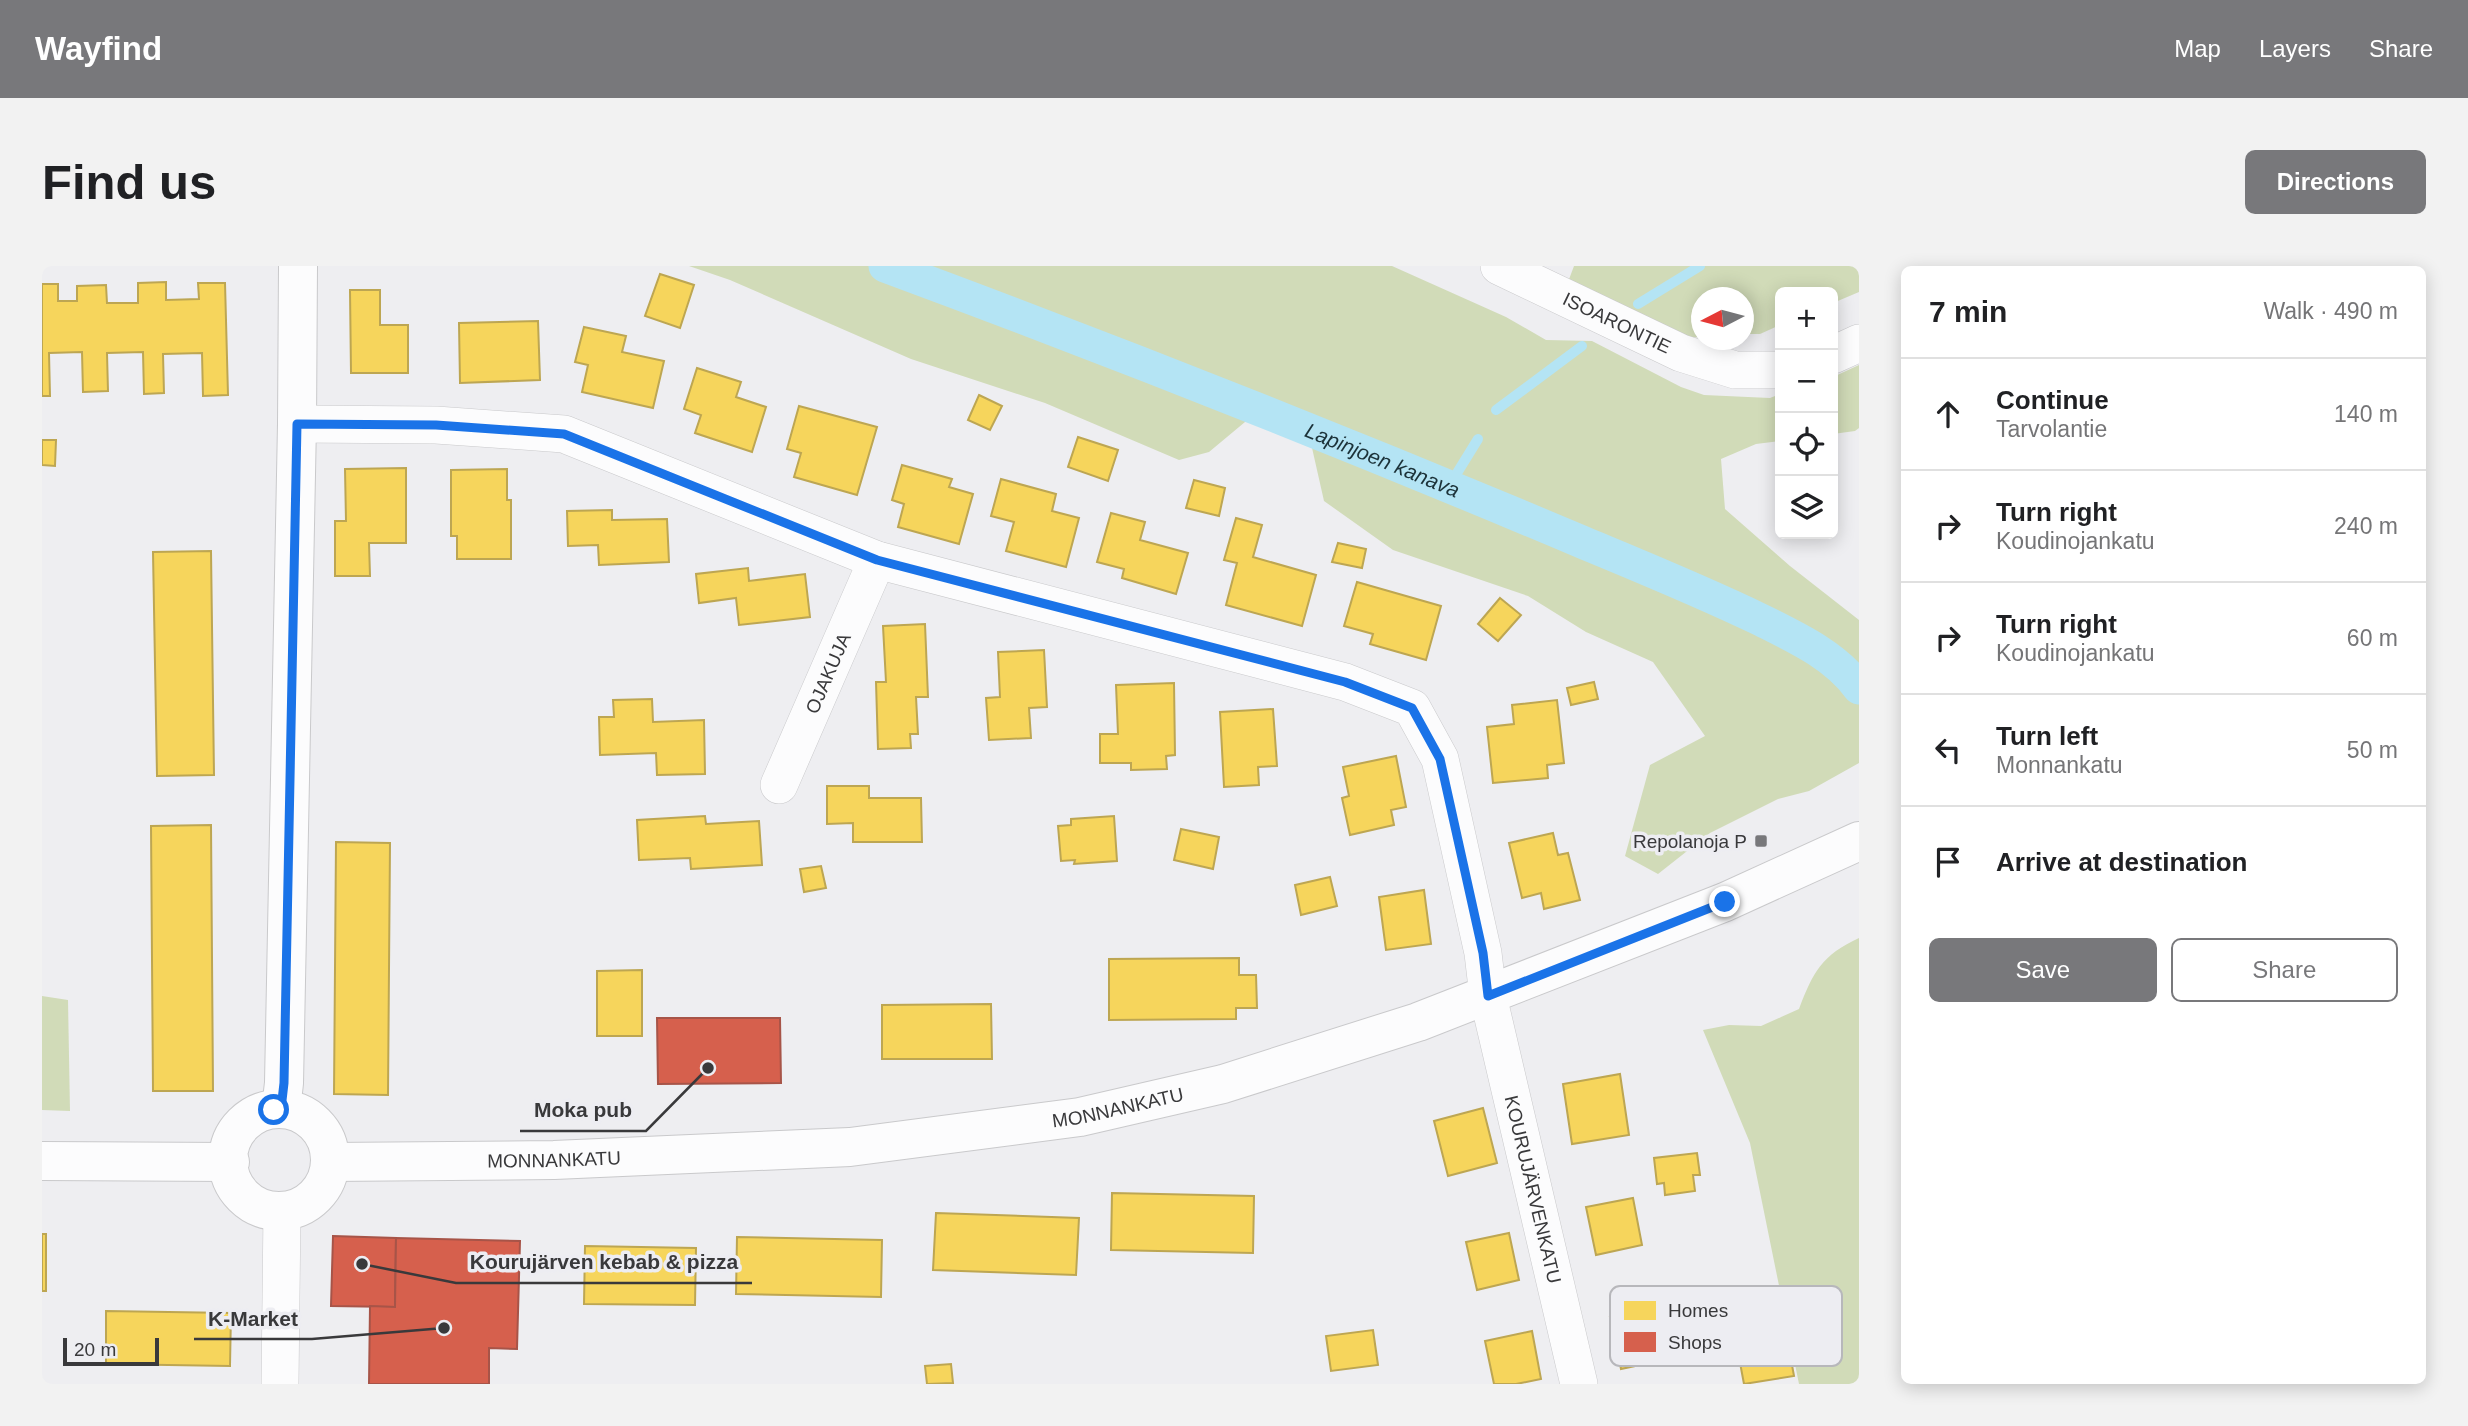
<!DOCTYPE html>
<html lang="en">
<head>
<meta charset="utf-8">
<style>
  :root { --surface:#fff; --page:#f2f2f2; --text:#202124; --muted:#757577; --line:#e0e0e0; --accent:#78787b }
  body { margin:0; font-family:Arial,sans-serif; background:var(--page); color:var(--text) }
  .controls { position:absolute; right:21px; top:21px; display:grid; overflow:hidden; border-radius:10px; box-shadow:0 4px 18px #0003 }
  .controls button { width:63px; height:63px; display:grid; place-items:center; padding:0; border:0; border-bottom:2px solid var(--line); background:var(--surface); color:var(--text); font:35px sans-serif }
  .compass { position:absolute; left:1649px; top:21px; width:63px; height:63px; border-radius:50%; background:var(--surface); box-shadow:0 4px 18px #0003; rotate:264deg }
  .scale { position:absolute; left:21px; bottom:18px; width:96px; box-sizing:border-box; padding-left:7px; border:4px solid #39393b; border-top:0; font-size:19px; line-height:24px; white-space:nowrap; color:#39393b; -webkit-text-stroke:5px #ededf2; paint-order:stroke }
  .stop { position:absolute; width:21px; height:21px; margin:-16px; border:5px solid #1a73e8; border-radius:50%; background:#fff }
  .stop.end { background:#1a73e8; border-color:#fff; box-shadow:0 2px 7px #0008 }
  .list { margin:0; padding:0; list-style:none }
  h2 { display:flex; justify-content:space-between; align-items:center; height:91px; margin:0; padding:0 28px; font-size:30px }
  h2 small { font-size:23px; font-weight:400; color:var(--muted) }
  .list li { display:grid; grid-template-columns:46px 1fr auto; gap:21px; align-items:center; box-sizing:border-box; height:112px; padding:0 28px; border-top:2px solid var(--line) }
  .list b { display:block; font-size:26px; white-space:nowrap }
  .list p { margin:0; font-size:23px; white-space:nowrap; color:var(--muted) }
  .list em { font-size:23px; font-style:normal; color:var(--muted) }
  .actions { display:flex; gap:14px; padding:21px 28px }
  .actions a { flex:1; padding:16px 0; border:2px solid var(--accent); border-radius:10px; text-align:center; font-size:24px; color:var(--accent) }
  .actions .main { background:var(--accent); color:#fff }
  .icon { flex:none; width:38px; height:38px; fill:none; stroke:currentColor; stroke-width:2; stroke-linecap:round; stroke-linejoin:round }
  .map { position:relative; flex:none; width:1817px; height:1118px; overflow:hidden; border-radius:10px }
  header { display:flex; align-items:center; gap:42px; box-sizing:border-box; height:98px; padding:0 35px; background:var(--accent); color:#fff }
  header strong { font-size:33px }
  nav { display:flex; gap:38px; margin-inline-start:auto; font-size:24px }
  .intro { display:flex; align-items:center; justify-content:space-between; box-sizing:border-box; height:168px; padding:0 42px }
  h1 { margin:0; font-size:49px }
  .button { padding:18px 32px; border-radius:10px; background:var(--accent); color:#fff; font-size:24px; font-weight:700 }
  main { display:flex; gap:42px; padding:0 42px }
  aside { flex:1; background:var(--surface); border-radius:10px; box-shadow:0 4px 18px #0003 }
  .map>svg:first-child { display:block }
  .green { fill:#d1dbb8 }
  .homes { fill:#f6d55c; stroke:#bda652; stroke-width:2 }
  .shops { fill:#d6604d; stroke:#a75448; stroke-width:2 }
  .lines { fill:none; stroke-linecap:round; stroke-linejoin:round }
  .stream { stroke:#b4e4f4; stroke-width:10 }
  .canal { stroke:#b4e4f4; stroke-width:33 }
  .street-casing { stroke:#c9c9cb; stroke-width:38 }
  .secondary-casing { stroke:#c9c9cb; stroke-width:40 }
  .street { stroke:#fcfcfd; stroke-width:37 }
  .secondary { stroke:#fcfcfd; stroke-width:38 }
  .route { stroke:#1a73e8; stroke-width:9 }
  .poi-dot { fill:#78787b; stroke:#ededf2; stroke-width:2.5 }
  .labels { text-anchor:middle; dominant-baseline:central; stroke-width:7; stroke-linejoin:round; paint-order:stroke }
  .street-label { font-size:19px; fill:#39393b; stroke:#ededf2 }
  .poi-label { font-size:19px; fill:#39393b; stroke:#ededf2; text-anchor:end }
  .water-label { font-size:21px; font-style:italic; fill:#1c3239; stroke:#ededf2 }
  .key { fill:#ededf2; stroke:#b7b7bb; stroke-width:2 }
  .key-label { font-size:19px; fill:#39393b }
  .leader { fill:none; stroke:#39393b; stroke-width:2.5 }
  .callout-dot { fill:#39393b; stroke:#ededf2; stroke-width:2.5 }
  .callout-label { font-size:21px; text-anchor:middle; font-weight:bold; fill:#39393b; stroke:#ededf2; stroke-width:7; stroke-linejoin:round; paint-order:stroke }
</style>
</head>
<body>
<header>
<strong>Wayfind</strong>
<nav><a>Map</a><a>Layers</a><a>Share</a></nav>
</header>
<div class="intro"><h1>Find us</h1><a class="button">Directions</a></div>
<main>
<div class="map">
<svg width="1817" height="1118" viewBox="0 0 1817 1118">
  <rect width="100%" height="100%" fill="#eeeef1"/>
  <g class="green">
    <path d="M 647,0 L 1350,0 L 1464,51 L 1504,74 L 1550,75 L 1639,121 L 1662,129 L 1728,132 L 1738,128 L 1738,175 L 1714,178 L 1679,193 L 1683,243 L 1748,300 L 1817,354 L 1817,497 L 1767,525 L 1736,533 L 1668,567 L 1616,608 L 1583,590 L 1608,499 L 1663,470 L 1611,396 L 1544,366 L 1486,330 L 1351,284 L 1282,235 L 1268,173 L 1215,146 L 1167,186 L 1137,194 L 1003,137 L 869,93 L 688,14 Z"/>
    <path d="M 1532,0 L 1817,0 L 1817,26 L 1791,37 L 1791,26 L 1738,26 L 1738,59 L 1718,68 L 1702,68 L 1702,32 L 1660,32 L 1659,71 L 1641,72 L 1526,16 Z"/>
    <path d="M 1817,99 L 1817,162 L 1813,165 L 1791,168 L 1791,111 Z"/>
    <path d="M 1817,672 L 1817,1118 L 1757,1118 L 1708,877 L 1661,764 L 1687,759 L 1719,760 L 1757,743 C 1771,706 1780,689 1817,672 Z"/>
    <path d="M 0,730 L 26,734 L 28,845 L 0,844 Z"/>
  </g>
  <g class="homes">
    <path d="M 618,8 L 652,19 L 638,62 L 603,50 Z"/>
    <path d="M 124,16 L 124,34 L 157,33 L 156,17 L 183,17 L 186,129 L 161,130 L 160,87 L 121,88 L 122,127 L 102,128 L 101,86 L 65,87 L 66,125 L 41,126 L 40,86 L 7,87 L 8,130 L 0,130 L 0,18 L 16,18 L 16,35 L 35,35 L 35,20 L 64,19 L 65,37 L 96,37 L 96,17 Z"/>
    <path d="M 308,24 L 338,24 L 338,59 L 366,59 L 366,107 L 309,107 Z"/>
    <path d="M 496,55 L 498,114 L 418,117 L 417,57 Z"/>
    <path d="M 542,61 L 584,70 L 580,86 L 622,95 L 611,142 L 540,126 L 546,99 L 533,96 Z"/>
    <path d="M 655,102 L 699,116 L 694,131 L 724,141 L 710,186 L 653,167 L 659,149 L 642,143 Z"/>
    <path d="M 937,129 L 960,140 L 948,164 L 926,154 Z"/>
    <path d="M 757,140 L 835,161 L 815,229 L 752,211 L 759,187 L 745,183 Z"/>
    <path d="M 1036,171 L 1076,184 L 1066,215 L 1026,201 Z"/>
    <path d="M 0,174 L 14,174 L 13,200 L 0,199 Z"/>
    <path d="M 860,199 L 910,213 L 907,221 L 931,228 L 917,278 L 856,261 L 862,238 L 850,234 Z"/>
    <path d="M 364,202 L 364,277 L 327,277 L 328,310 L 293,310 L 293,255 L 304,255 L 303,203 Z"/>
    <path d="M 465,203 L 465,234 L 469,234 L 469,293 L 415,293 L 415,270 L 409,270 L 409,204 Z"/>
    <path d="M 959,213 L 1014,228 L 1010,245 L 1037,252 L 1024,301 L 964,285 L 972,256 L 949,250 Z"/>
    <path d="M 1152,214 L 1183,222 L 1177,250 L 1144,242 Z"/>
    <path d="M 570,244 L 570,254 L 625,253 L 627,296 L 557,299 L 556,279 L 526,280 L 525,245 Z"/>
    <path d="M 1069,247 L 1103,256 L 1098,274 L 1146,287 L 1134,328 L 1080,312 L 1082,303 L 1055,296 Z"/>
    <path d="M 1194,252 L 1220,259 L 1211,291 L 1274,309 L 1260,360 L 1184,339 L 1195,297 L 1182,294 Z"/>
    <path d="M 1296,277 L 1324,283 L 1320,302 L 1290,296 Z"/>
    <path d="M 169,285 L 172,509 L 115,510 L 111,286 Z"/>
    <path d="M 706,302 L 707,315 L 763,308 L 768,351 L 697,359 L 694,332 L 657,337 L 654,308 Z"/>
    <path d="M 1315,316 L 1399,340 L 1384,394 L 1328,378 L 1331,368 L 1302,360 Z"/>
    <path d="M 1458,332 L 1479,349 L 1456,375 L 1436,358 Z"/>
    <path d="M 883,358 L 886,431 L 874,431 L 876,468 L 868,468 L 869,482 L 836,483 L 834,416 L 844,416 L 841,360 Z"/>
    <path d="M 1002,384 L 1005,441 L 987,442 L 989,472 L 947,474 L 944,432 L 958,431 L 956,386 Z"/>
    <path d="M 1552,416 L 1556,433 L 1529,439 L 1525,422 Z"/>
    <path d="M 1132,417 L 1133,489 L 1124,490 L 1125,503 L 1089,504 L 1089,497 L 1058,497 L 1058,468 L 1076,468 L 1074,419 Z"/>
    <path d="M 610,433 L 611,456 L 662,454 L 663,508 L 615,509 L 614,487 L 558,489 L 557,451 L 572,451 L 571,434 Z"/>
    <path d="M 1515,434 L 1522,497 L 1505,499 L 1506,512 L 1451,517 L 1445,461 L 1472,458 L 1470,439 Z"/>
    <path d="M 1231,443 L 1235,500 L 1216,501 L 1217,519 L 1182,521 L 1178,446 Z"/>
    <path d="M 1354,490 L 1364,541 L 1349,544 L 1352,559 L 1308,569 L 1300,532 L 1307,530 L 1301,501 Z"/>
    <path d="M 785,520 L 827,520 L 827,532 L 879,532 L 880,576 L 811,576 L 811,557 L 785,558 Z"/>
    <path d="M 663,550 L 664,558 L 717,555 L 720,599 L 649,603 L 648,592 L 597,594 L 595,554 Z"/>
    <path d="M 1072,550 L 1075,595 L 1032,598 L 1033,594 L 1019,595 L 1016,560 L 1029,559 L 1029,553 Z"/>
    <path d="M 169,559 L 171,825 L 111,825 L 109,560 Z"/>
    <path d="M 1139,563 L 1177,571 L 1171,603 L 1132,594 Z"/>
    <path d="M 1511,567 L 1516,589 L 1526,587 L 1538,634 L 1502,643 L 1499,627 L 1480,632 L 1467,577 Z"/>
    <path d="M 294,576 L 348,577 L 346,829 L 292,828 Z"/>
    <path d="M 779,600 L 784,622 L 762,626 L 758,603 Z"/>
    <path d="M 1288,611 L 1295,640 L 1259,649 L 1253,619 Z"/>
    <path d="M 1382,624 L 1389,678 L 1344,684 L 1337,631 Z"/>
    <path d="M 1197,692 L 1197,709 L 1214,709 L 1215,742 L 1194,742 L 1194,753 L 1067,754 L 1067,693 Z"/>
    <path d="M 600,704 L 600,770 L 555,770 L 555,705 Z"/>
    <path d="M 949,738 L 950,793 L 840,793 L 840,739 Z"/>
    <path d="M 1578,808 L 1587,869 L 1530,878 L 1521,818 Z"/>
    <path d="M 1441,842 L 1455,897 L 1406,910 L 1392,855 Z"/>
    <path d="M 1655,887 L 1658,909 L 1651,909 L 1653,925 L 1623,929 L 1622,917 L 1615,918 L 1612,892 Z"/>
    <path d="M 1070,927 L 1212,930 L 1211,987 L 1069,984 Z"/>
    <path d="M 1591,932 L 1600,979 L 1554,989 L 1544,941 Z"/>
    <path d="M 894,947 L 1037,952 L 1034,1009 L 891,1004 Z"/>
    <path d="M 1467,967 L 1477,1014 L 1435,1024 L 1424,976 Z"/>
    <rect x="0" y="968" width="4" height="57"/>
    <path d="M 695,971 L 840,974 L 839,1031 L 694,1028 Z"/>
    <path d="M 543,980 L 654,982 L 653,1039 L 542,1038 Z"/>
    <path d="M 1629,1038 L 1635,1068 L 1626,1070 L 1631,1092 L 1579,1103 L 1568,1051 Z"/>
    <path d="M 64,1045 L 189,1047 L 188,1100 L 64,1098 Z"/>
    <path d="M 1743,1061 L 1752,1110 L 1702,1118 L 1693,1070 Z"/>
    <path d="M 1331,1064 L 1336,1099 L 1289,1105 L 1284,1070 Z"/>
    <path d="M 1490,1065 L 1499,1113 L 1474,1118 L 1452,1118 L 1443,1075 Z"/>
    <path d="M 909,1098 L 911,1117 L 885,1118 L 883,1100 Z"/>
  </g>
  <g class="shops">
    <path d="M 615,752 L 738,752 L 739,817 L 616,818 Z"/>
    <path d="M 291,970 L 354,972 L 353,1041 L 289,1040 Z"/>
    <path d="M 354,972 L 478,975 L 475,1083 L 447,1082 L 447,1118 L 327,1118 L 328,1040 L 353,1041 Z"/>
  </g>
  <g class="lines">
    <g class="stream">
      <path d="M 1596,38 L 1658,0"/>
      <path d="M 1454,144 L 1540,80"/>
      <path d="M 1407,220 L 1436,173"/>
    </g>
    <path class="canal" id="s1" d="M 843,0 C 1078,87 1310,179 1540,276 C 1600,301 1659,325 1717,353 C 1753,371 1793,389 1817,422"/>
    <g class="street-casing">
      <g id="street">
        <path id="s2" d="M 1457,0 L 1639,87 L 1693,104 L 1738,104"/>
        <path d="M 1791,89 L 1817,77"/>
        <path id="s3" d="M 255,158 L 394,159 L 522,168 L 835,294 L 1303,416 L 1370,442 L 1398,493 L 1441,687 L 1446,730 L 1537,1118"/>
        <path id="s4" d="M 737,519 L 835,294"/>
        <path d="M 238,1118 L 240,945"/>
      </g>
    </g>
    <g class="secondary-casing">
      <g id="secondary">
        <path d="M 239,843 L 242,817 L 255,158 L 256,0"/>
        <circle cx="237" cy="894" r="51"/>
        <path d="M 0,895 L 188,896"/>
        <path id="s5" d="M 288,896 L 512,894 L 808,881 L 1038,851 L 1181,818 L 1376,756 L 1683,636 L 1817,575"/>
      </g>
    </g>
    <use href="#street" class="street"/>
    <use href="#secondary" class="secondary"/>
  </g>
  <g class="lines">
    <path class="route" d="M 232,844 L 239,843 L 242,817 L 255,158 L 394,159 L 522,168 L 835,294 L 1303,416 L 1370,442 L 1398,493 L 1441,687 L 1446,730 L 1683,636"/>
  </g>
  <rect class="poi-dot" x="1712" y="568" width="14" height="14" rx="3.5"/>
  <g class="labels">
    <g class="street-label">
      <text stroke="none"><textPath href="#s2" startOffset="131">ISOARONTIE</textPath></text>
      <text stroke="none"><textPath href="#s4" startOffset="122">OJAKUJA</textPath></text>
      <text stroke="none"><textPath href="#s5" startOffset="791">MONNANKATU</textPath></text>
      <text stroke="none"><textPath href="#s5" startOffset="224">MONNANKATU</textPath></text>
      <text stroke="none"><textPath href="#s3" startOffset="1659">KOURUJÄRVENKATU</textPath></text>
    </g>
    <g class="poi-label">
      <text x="1705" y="575">Repolanoja P</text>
    </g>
    <g class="water-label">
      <text stroke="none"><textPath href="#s1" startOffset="534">Lapinjoen kanava</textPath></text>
    </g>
  </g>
  <rect x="1568" y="1020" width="232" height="80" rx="10" class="key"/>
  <rect x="1582" y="1035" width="32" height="19" fill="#f6d55c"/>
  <rect x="1582" y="1066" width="32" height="20" fill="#d6604d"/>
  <g class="key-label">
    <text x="1626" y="1051">Homes</text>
    <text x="1626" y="1083">Shops</text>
  </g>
  <path class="leader" d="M666 802L604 865H478M320 998L414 1017H710M402 1062L270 1073H152"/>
  <g class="callout-dot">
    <circle cx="666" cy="802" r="7"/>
    <circle cx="320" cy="998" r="7"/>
    <circle cx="402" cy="1062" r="7"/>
  </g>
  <g class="callout-label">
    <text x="541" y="851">Moka pub</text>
    <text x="562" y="1003">Kourujärven kebab &amp; pizza</text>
    <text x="211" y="1060">K-Market</text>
  </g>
</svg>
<div class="controls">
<button>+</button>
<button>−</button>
<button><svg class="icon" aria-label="locate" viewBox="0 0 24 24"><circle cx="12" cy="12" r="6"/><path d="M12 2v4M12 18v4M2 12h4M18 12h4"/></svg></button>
<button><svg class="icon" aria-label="layers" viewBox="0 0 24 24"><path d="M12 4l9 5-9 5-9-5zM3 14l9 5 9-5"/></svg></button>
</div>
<svg class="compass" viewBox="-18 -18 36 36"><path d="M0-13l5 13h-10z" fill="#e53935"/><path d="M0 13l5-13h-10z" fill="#757577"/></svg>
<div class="scale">20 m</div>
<div class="stop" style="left:232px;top:844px"></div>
<div class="stop end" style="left:1683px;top:636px"></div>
</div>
<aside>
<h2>7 min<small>Walk · 490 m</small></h2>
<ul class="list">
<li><svg class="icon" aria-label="ahead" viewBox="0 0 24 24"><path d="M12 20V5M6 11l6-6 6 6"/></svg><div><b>Continue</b><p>Tarvolantie</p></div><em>140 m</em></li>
<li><svg class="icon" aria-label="right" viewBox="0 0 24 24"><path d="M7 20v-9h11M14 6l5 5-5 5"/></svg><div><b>Turn right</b><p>Koudinojankatu</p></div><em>240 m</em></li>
<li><svg class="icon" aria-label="right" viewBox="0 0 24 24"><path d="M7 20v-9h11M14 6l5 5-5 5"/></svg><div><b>Turn right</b><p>Koudinojankatu</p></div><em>60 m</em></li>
<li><svg class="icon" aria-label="left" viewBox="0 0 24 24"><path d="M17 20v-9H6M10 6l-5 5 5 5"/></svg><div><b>Turn left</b><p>Monnankatu</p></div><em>50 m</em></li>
<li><svg class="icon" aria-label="arrive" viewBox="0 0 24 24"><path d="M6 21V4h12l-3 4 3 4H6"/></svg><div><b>Arrive at destination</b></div></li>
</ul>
<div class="actions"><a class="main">Save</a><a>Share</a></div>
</aside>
</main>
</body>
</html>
